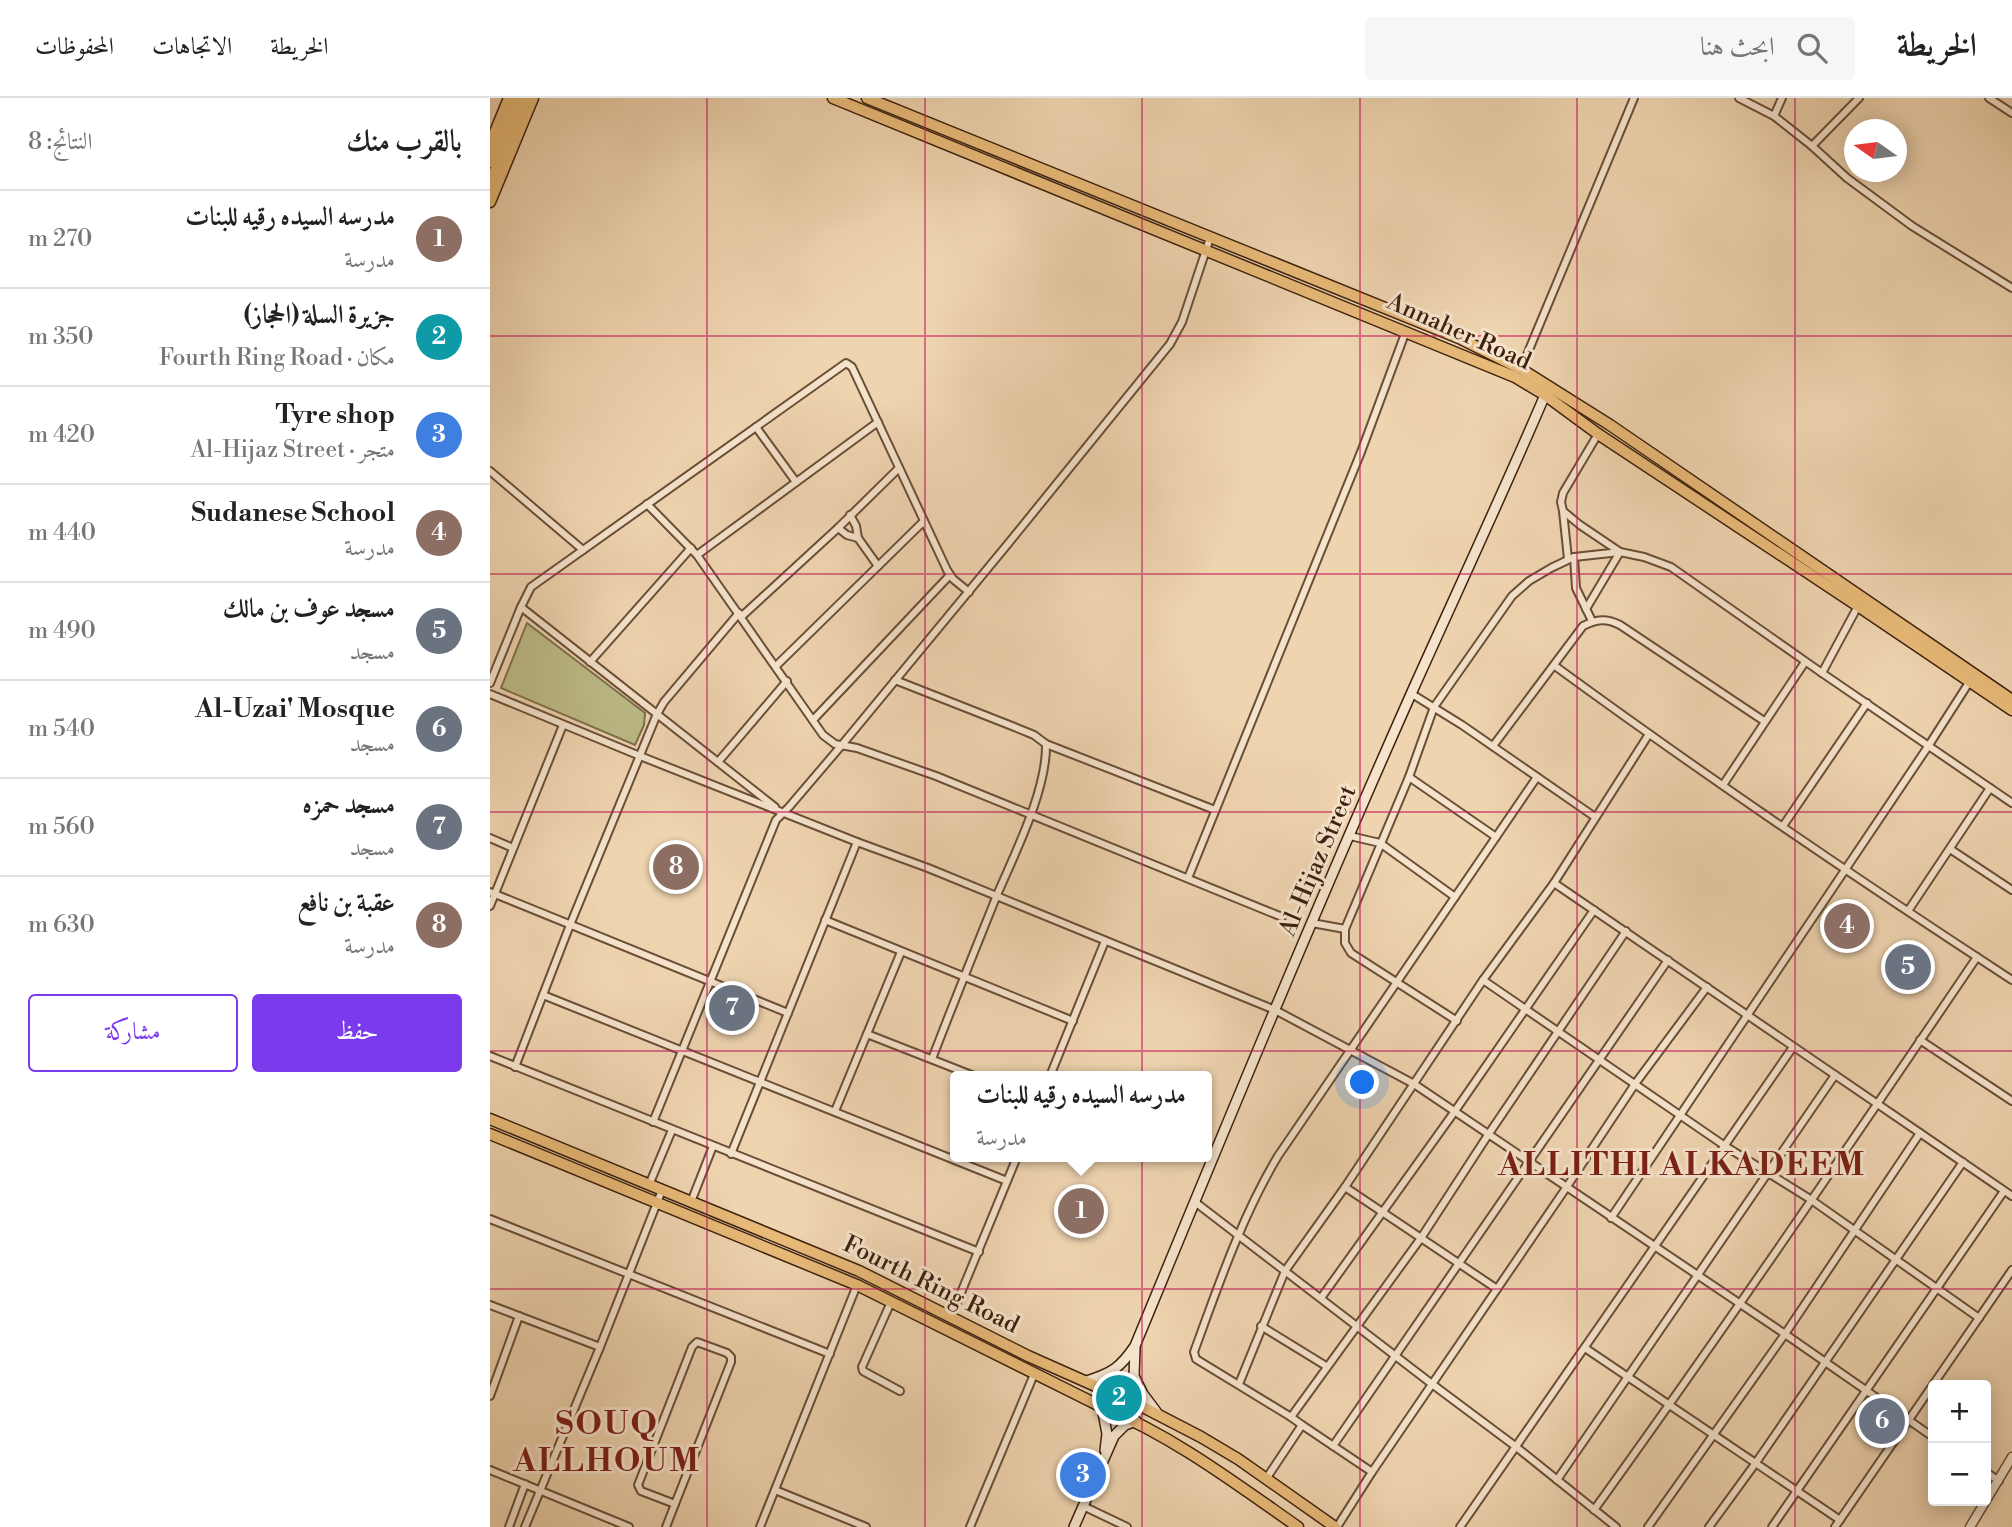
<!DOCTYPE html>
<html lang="ar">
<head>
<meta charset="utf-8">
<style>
  :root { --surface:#fff; --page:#f6f6f6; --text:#222; --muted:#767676; --line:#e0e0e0; --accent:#7c3aed }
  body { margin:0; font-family:"Libre Bodoni",Amiri,serif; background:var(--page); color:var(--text); direction:rtl }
  .controls { position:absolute; right:21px; bottom:21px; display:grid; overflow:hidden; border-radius:7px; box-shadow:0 4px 18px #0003 }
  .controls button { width:63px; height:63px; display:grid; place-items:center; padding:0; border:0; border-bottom:2px solid var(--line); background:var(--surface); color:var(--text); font:35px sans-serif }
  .compass { position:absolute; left:1354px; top:21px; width:63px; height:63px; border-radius:50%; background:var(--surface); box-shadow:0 4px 18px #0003; rotate:284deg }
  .you { position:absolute; left:873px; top:985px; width:24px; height:24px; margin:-18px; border:5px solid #fff; border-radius:50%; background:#1a73e8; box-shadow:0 0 0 10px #1a73e833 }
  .badge { display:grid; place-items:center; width:46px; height:46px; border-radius:50%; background:var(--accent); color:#fff; font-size:23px; font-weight:700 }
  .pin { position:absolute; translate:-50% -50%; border:4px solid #fff; box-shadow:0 2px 7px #0006 }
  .popup { position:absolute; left:460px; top:973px; width:262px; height:91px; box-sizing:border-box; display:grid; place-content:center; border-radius:7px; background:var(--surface); filter:drop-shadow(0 2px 5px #0005); font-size:23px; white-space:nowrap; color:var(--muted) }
  .popup b { font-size:26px; color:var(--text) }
  .popup::after { content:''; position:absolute; left:50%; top:100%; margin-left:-14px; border:14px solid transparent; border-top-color:var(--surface) }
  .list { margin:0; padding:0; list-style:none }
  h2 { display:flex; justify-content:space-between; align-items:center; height:91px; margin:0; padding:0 28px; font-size:30px }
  h2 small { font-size:23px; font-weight:400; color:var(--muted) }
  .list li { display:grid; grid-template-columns:46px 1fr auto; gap:21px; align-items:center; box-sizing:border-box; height:98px; padding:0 28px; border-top:2px solid var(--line) }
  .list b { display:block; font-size:26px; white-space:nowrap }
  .list p { margin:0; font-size:23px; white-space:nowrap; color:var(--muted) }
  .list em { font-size:23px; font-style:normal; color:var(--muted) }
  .actions { display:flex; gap:14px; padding:21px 28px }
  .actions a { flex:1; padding:16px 0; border:2px solid var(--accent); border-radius:7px; text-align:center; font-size:24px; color:var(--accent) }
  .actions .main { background:var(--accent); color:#fff }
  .icon { flex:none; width:38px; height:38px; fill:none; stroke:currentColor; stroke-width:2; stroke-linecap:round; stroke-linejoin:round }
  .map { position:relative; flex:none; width:1522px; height:1429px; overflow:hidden; direction:ltr }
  header { display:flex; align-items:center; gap:42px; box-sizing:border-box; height:98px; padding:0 35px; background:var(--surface); border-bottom:2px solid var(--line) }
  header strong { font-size:33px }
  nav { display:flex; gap:38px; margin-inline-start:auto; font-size:24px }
  .search { width:490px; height:63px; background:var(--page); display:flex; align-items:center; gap:18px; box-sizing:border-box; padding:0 24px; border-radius:7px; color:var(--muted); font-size:26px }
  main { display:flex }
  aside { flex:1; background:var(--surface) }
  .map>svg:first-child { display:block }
  .green { fill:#bdbc88; stroke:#7d6e4b; stroke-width:2 }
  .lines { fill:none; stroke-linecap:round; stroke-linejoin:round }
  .minor-casing { stroke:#6a4e36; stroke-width:10 }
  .tertiary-casing { stroke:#6a4e36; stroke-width:11 }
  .secondary-casing { stroke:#3d210e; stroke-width:12 }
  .primary-casing { stroke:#3d210e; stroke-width:13 }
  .minor { stroke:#f5e3cc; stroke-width:6 }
  .tertiary { stroke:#f5e3cc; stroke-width:8 }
  .secondary { stroke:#f5e3cc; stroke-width:9 }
  .primary { stroke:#e8ba78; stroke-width:10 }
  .grid { fill:none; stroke:#c2185b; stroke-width:2; stroke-opacity:0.55 }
  .labels { text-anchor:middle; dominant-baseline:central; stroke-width:6; stroke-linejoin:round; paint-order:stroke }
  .street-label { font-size:24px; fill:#3d210e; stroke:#f5e3cc }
  .district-label { font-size:32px; font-weight:bold; letter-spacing:2px; fill:#7a1f14; stroke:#f5e3cc }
</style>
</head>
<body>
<header>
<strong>الخريطة</strong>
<div class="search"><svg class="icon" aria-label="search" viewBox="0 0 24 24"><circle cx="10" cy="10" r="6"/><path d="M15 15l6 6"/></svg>ابحث هنا</div>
<nav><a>الخريطة</a><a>الاتجاهات</a><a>المحفوظات</a></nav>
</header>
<main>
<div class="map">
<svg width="1522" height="1429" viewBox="0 0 1522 1429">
  <rect width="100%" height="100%" fill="#efd4b0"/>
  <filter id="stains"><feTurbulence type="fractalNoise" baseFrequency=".00286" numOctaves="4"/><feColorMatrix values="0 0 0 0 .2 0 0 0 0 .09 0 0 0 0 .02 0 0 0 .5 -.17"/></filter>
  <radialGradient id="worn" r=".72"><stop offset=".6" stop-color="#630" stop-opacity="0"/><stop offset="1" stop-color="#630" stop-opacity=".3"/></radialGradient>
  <path class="green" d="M 37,525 L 155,615 L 154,627 L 145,647 L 11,590 Z"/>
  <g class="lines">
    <g class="minor-casing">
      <g id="minor">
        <path d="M 1249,0 L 1284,18 L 1322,48 L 1357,80 L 1422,128 L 1522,190"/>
        <path d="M 1499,0 L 1522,15"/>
        <path d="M 1284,18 L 1292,0"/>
        <path d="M 1322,48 L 1369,0"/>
        <path d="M 1031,271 L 1144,0"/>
        <path d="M 266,329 L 306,384"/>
        <path d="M 0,373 L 93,452"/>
        <path d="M 157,406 L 207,457 L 333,637 L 345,646 L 367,650 L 446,678 L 792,819"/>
        <path d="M 1073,413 L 1078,461"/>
        <path d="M 360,417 L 366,428 L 368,440 L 388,468"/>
        <path d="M 348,430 L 357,437 L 368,440"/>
        <path d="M 207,457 L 388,324"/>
        <path d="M 1084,459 L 1086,490 L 1102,523"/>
        <path d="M 31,509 L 285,709"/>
        <path d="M 1096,511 L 1130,454 L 1090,427 L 1073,413 L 1071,404 L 1073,395 L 1108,336"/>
        <path d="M 251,519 L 348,430 L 409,370"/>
        <path d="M 100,564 L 201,450"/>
        <path d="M 286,568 L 434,423"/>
        <path d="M 1065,568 C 1214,677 1367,781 1522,882"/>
        <path d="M 1332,575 L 1368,508"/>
        <path d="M 405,582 L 522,628 L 544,637 L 556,646 C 557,692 525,755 507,797 C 485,852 463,906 442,961"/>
        <path d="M 0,585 L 31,509 L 41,489 L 356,265 L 362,269 L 457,472 L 463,481 L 479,494"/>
        <path d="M 0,596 L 150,658 L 367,744 L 438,770 L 785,912 L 924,986 L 1295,1236 L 1443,1339"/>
        <path d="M 922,596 L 972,627 L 1105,719"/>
        <path d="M 323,622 L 460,477"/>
        <path d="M 556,646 L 725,712"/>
        <path d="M 1003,648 L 1093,528 C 1107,521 1116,520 1130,527 L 1274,623"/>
        <path d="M 228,664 L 297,583"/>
        <path d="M 919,679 L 1006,739"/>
        <path d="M 1233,687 L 1315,564"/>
        <path d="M 1293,728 L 1377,605"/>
        <path d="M 860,738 L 890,745 L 965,799"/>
        <path d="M 0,740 L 23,750"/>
        <path d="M 1460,751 L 1522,792"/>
        <path d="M 698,780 L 871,354 L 916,233"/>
        <path d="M 1064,785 L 1430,1035"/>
        <path d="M 0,794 L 298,915"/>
        <path d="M 0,808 L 73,627"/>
        <path d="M 1418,813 L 1500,690"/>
        <path d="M 335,822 L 583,923"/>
        <path d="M 822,825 L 855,831"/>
        <path d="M 993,882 L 1235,1048 L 1320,1101 L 1489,1220"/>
        <path d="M 53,897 L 517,1083"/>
        <path d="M 967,923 L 861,855 L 855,845 L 855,831 L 919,679 L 944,609 L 1022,498 L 1039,483 L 1061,470 L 1084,459 L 1130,454 L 1154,459 L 1181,469 L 1332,575 L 1522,705"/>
        <path d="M 377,936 L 484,978"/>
        <path d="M 1430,942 L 1522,1003"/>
        <path d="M 0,958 L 489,1154"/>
        <path d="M 25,969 L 80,827 L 167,616 L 174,604 L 249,515"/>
        <path d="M 560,978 L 615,843"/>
        <path d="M 345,1013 L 411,854"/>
        <path d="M 163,1024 L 286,722 L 299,709 L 351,648 L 517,447 L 680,246 L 692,224 L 720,140"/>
        <path d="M 241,1056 L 367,744"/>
        <path d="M 159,1087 L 182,1032"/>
        <path d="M 855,1089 L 1007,1191"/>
        <path d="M 201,1104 L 223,1048"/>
        <path d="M 705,1104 L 942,1286 L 1025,1348 L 1126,1429"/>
        <path d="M 1121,1120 L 1439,647 L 1480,583"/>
        <path d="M 0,1121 L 340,1256"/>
        <path d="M 831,1200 L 965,1013 L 1104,812"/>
        <path d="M 401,1204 L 372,1269 L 373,1273 L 410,1293"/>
        <path d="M 0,1207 L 110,1249"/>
        <path d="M 461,1219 L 527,1059"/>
        <path d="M 771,1228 L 836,1268"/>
        <path d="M 207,1244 L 237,1255 L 241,1259 L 241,1264 L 185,1406 L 151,1393 L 148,1387 L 202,1249 Z"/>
        <path d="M 1095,1250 L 1350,1422"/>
        <path d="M 749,1286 L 795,1173 L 855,1089 L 993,882 L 1064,785 L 1159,636"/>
        <path d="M 0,1298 L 29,1218"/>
        <path d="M 801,1319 L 706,1261 L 704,1254 C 728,1188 752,1118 788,1058 L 1047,679"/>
        <path d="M 812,1327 L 882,1374"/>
        <path d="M 843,1348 L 1178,862"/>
        <path d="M 0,1372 L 139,1429"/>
        <path d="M 1496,1374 L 1509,1383"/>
        <path d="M 776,1381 L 812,1327 L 801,1319 L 931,1140 L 998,1037 L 1136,833"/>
        <path d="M 1067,1382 L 1345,977"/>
        <path d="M 285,1392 L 376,1429"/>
        <path d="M 593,1408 L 637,1429"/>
        <path d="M 1104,1412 C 1235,1230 1361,1045 1487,859"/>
        <path d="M 19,1429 L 35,1386"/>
        <path d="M 35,1429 L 110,1249 L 172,1092"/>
        <path d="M 176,1429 L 185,1406"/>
        <path d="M 270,1429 L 367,1187"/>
        <path d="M 480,1429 L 545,1274"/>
        <path d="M 847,1429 L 882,1374 L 1076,1090 L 1145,986 L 1217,889"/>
        <path d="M 970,1429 L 1303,949"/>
        <path d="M 1158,1429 L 1295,1236 L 1430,1035 L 1522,1098"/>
        <path d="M 1219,1429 L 1265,1366 L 1473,1064"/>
        <path d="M 1282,1429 L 1514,1093"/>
        <path d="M 1345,1429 L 1522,1172"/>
      </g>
    </g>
    <g class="tertiary-casing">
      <path id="tertiary" d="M 1480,1429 L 1522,1359"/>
    </g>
    <g class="secondary-casing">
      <g id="secondary">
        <path d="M 645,1250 L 644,1278 L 653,1296 L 668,1316"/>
        <path d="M 597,1283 C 622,1275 630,1270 645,1248 C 735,1030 825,812 921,596 C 966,496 1012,397 1055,297"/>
        <path d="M 612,1309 L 617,1336 L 615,1352"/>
        <path d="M 584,1429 L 624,1338 L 635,1327 L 646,1323"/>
      </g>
    </g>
    <g class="primary-casing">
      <g id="primary">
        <path d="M 343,0 L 1025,279 L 1055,297 L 1108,336 L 1368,508 L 1522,612"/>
        <path d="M 377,0 L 969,240 L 1031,271 L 1120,327 L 1522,602"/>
        <path d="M 0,46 L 19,0"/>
        <path d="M 0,64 L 27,0"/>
        <path d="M 0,85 L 35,0"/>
        <path d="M 0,104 L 43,0"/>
        <path d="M 0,1021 L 369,1173 L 538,1258 L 655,1310 L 711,1339 L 748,1361 L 845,1429"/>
        <path d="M 0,1036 L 367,1187 L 612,1309 C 683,1338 745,1385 808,1429"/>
      </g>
    </g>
    <use href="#minor" class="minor"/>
    <use href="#tertiary" class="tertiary"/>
    <use href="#secondary" class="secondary"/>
    <use href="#primary" class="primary"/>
  </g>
  <path class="grid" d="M 217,0 L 217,1429M 435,0 L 435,1429M 652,0 L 652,1429M 870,0 L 870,1429M 1087,0 L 1087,1429M 1305,0 L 1305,1429M 0,238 L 1522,238M 0,476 L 1522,476M 0,714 L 1522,714M 0,953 L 1522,953M 0,1191 L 1522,1191"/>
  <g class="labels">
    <g class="street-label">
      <text transform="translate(969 234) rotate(24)">Annaher Road</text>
      <text transform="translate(828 763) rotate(-67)">Al-Hijaz Street</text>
      <text transform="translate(441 1187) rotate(26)">Fourth Ring Road</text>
    </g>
    <g class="district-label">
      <text x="1192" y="1067">ALLITHI ALKADEEM</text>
      <text x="117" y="1326">SOUQ<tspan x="117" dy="37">ALLHOUM</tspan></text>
    </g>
  </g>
  <rect width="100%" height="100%" filter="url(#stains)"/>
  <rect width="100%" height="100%" fill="url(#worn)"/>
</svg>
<div class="controls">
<button>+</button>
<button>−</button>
</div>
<svg class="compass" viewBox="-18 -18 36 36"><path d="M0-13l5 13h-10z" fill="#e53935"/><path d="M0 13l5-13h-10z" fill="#767676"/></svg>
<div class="you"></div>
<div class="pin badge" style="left:591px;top:1113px;background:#8d6e63">1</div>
<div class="popup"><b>مدرسه السيده رقيه للبنات</b>مدرسة</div>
<div class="pin badge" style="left:629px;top:1300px;background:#0f9aa8">2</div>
<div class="pin badge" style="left:593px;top:1377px;background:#3f7fe0">3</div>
<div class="pin badge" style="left:1357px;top:828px;background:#8d6e63">4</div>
<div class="pin badge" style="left:1418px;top:869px;background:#6b7280">5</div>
<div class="pin badge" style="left:1392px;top:1323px;background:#6b7280">6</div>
<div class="pin badge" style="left:242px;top:910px;background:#6b7280">7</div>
<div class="pin badge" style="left:186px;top:769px;background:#8d6e63">8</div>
</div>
<aside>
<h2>بالقرب منك<small>النتائج: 8</small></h2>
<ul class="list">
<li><span class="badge" style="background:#8d6e63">1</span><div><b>مدرسه السيده رقيه للبنات</b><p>مدرسة</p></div><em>270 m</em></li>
<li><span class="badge" style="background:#0f9aa8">2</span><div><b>جزيرة السلة (الحجاز)</b><p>مكان · Fourth Ring Road</p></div><em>350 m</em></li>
<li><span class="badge" style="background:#3f7fe0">3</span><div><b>Tyre shop</b><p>متجر · Al-Hijaz Street</p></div><em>420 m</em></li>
<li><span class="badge" style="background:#8d6e63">4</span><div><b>Sudanese School</b><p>مدرسة</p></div><em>440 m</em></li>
<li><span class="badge" style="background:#6b7280">5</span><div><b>مسجد عوف بن مالك</b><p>مسجد</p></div><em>490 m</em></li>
<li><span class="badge" style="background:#6b7280">6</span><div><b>Al-Uzai' Mosque</b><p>مسجد</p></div><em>540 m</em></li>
<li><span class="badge" style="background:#6b7280">7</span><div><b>مسجد حمزه</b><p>مسجد</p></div><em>560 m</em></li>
<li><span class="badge" style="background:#8d6e63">8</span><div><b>عقبة بن نافع</b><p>مدرسة</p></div><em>630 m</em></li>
</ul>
<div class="actions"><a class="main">حفظ</a><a>مشاركة</a></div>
</aside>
</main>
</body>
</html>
